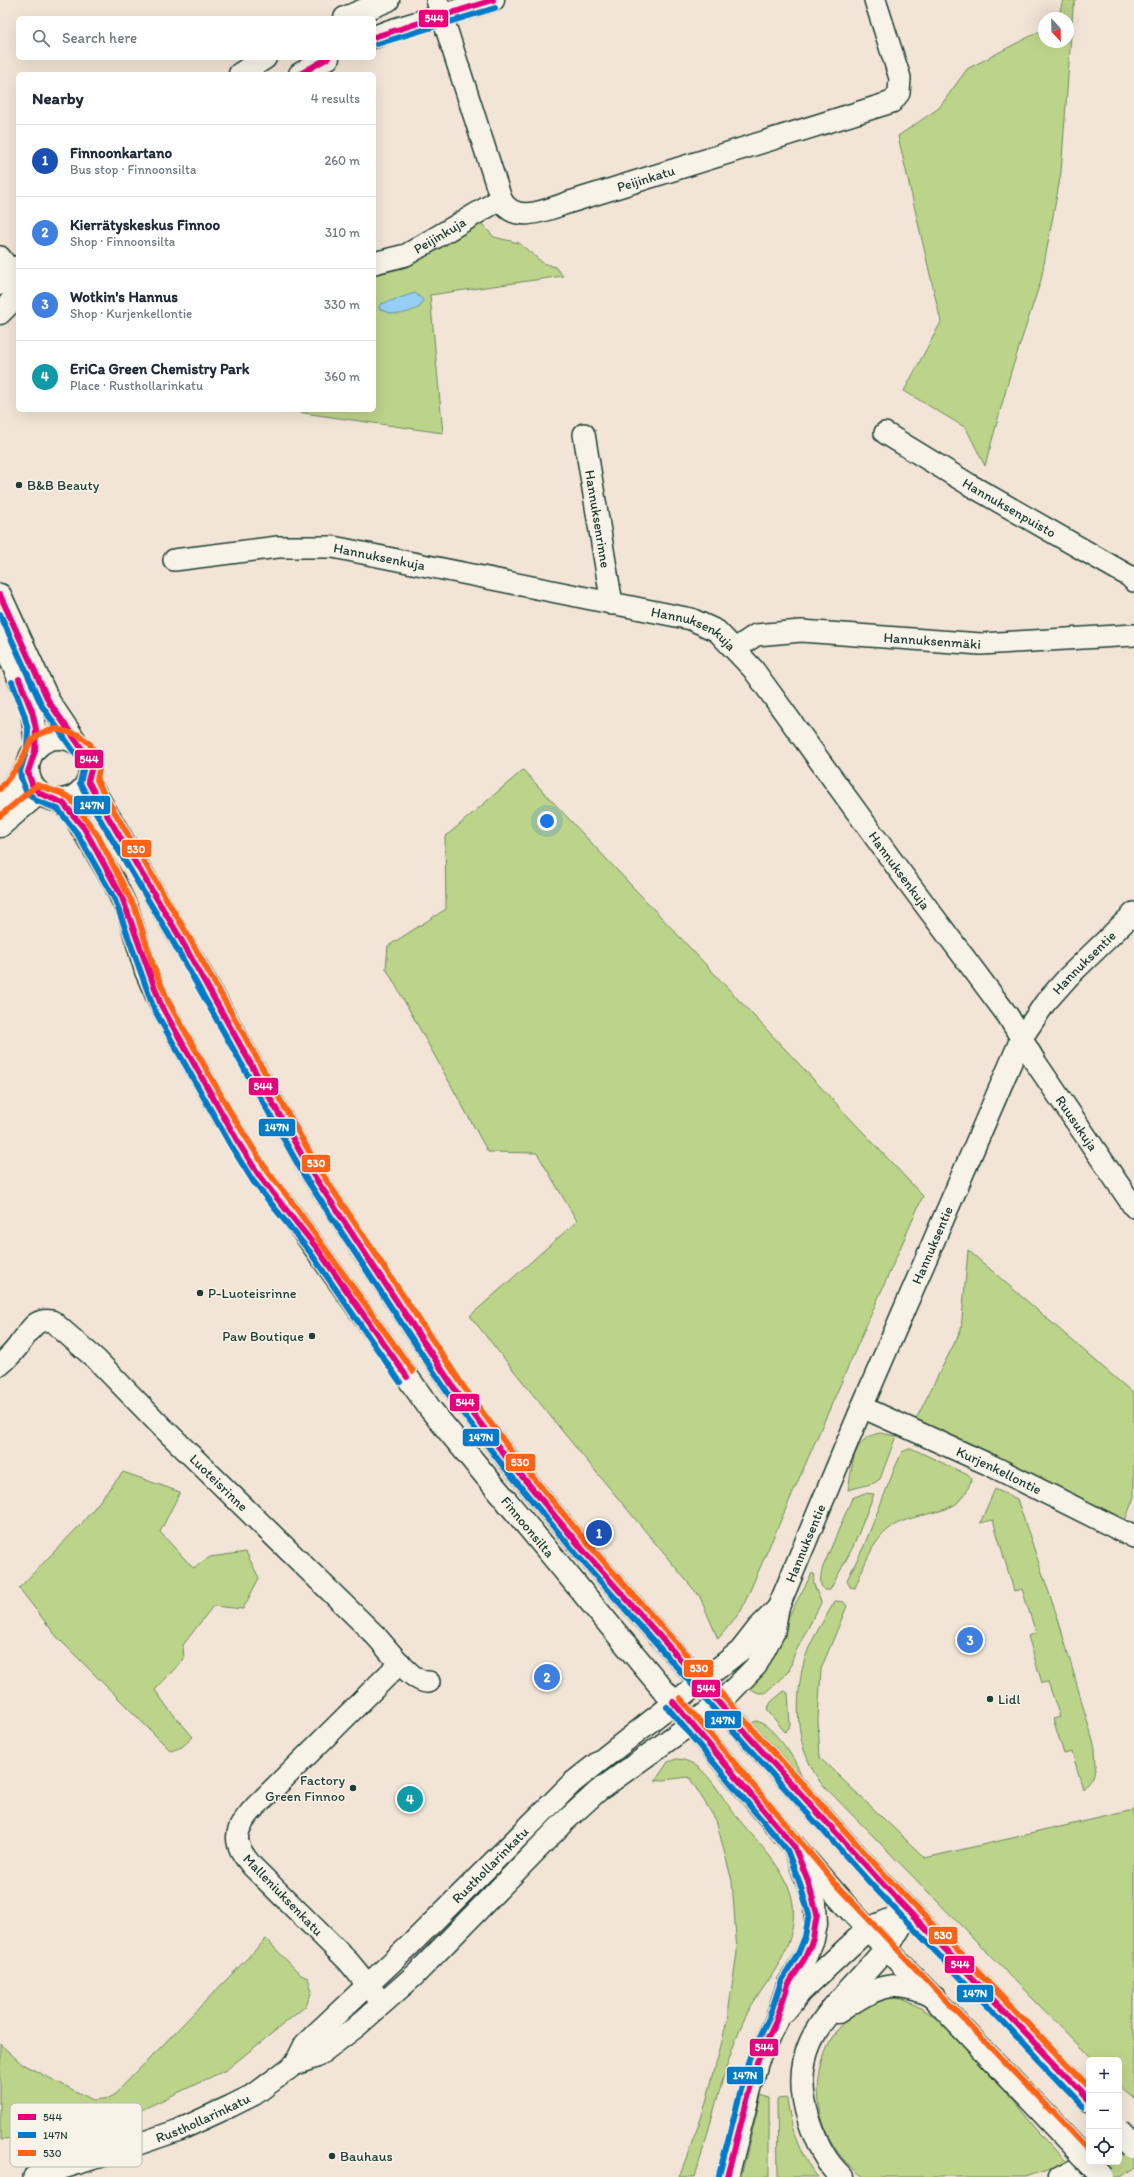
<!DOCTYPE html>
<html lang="en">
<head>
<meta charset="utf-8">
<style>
  :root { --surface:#fff; --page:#f2f2f3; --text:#1f2937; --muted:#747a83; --line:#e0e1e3; --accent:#b45309 }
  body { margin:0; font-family:Itim,sans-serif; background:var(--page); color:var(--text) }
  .controls { position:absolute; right:12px; bottom:12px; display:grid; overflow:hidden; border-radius:6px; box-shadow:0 4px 16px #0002 }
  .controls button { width:36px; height:36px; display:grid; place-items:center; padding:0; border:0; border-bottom:1px solid var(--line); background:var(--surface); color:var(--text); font:20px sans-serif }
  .compass { position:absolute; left:1038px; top:12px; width:36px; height:36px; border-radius:50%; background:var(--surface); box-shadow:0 4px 16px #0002; rotate:158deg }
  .you { position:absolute; left:547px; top:821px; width:14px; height:14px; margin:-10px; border:3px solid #fff; border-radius:50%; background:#1a73e8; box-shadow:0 0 0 6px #1a73e833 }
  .badge { display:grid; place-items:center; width:26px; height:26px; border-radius:50%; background:var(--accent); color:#fff; font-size:13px; font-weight:700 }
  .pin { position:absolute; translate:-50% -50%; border:2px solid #fff; box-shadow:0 1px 4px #0006 }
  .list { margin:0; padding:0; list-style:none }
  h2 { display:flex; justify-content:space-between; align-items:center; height:52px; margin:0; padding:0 16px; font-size:17px }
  h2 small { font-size:13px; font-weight:400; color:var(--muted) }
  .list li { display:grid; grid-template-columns:26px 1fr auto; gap:12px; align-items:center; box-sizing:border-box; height:72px; padding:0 16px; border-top:1px solid var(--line) }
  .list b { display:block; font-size:15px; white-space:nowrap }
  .list p { margin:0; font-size:13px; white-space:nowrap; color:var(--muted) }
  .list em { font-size:13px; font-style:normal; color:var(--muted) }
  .icon { flex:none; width:22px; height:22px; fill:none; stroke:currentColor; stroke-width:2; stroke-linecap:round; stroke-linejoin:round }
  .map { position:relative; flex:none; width:1134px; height:2177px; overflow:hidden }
  .search { position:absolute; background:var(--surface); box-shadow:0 4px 16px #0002; left:16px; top:16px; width:360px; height:44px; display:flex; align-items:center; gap:10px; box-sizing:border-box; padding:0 14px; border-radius:6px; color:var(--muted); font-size:15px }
  .panel { position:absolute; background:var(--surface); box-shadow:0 4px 16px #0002; left:16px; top:72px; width:360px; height:340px; border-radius:6px }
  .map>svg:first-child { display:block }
  .green { fill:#bcd38a; stroke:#6e885f }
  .water { fill:#96cff6; stroke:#6695a8 }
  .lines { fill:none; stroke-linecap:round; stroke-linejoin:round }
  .minor-casing { stroke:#1f3d34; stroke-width:24 }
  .major-casing { stroke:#1f3d34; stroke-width:25 }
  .highway-casing { stroke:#1f3d34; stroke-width:25 }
  .minor { stroke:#f7f3e8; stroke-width:21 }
  .major { stroke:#f7f3e8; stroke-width:22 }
  .highway { stroke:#f7f3e8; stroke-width:22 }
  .major-bridge-casing { stroke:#1f3d34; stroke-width:25; stroke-linecap:butt }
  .major-bridge { stroke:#f7f3e8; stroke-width:22 }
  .bus-1-casing { stroke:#f7f3e8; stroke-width:9 }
  .bus-2-casing { stroke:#f7f3e8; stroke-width:9 }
  .bus-3-casing { stroke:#f7f3e8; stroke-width:9 }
  .bus-1 { stroke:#e5007d; stroke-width:6 }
  .bus-2 { stroke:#007ac9; stroke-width:6 }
  .bus-3 { stroke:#ff6319; stroke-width:6 }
  .poi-dot { fill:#1f3d34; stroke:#f7f3e8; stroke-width:1.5 }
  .labels { text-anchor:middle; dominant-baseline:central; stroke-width:3; stroke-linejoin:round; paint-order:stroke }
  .street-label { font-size:14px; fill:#1f3d34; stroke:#f7f3e8 }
  .poi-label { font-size:14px; fill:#1f3d34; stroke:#f7f3e8; text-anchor:start }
  .key { fill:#f7f3e8; stroke:#b6bcb2; stroke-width:1 }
  .key-label { font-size:11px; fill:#1f3d34 }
  .line-badge { stroke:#f7f3e8; stroke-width:1.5 }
  .badge-label { font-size:11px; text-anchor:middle; font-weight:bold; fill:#fff }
</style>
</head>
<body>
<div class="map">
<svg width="1134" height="2177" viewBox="0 0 1134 2177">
  <rect width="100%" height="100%" fill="#f2e5d7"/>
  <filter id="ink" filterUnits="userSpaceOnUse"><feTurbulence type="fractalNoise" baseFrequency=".025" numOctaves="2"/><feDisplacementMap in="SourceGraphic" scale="8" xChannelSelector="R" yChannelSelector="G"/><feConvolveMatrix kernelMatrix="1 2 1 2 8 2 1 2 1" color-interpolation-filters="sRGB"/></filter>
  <g filter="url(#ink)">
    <g class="green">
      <path d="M 1063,0 L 1076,0 L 1073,8 L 1061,173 L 1041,280 L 1010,375 L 985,466 L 966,428 L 904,391 L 941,322 L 898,136 L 939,108 L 967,69 L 1044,29 L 1044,42 L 1068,42 L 1068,18 L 1058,18 Z"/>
      <path d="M 481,223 L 494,237 L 519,243 L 543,263 L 555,267 L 563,276 L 430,295 L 443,433 L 297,412 L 297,410 L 374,410 L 374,275 L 403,268 Z"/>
      <path d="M 523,770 L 923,1196 L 741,1611 L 718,1639 L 700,1597 L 563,1432 L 470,1316 L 577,1221 L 537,1153 L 488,1152 L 386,968 L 388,946 L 446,909 L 445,837 Z"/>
      <path d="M 968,1250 L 1134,1394 L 1134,1497 L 1125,1521 L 916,1419 L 961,1330 Z"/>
      <path d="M 880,1433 L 896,1436 L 880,1479 L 874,1483 L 848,1490 C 853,1466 851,1438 880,1433 Z"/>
      <path d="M 911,1448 L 970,1476 L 972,1478 C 969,1486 966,1494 961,1500 C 945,1516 910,1513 890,1528 C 871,1542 864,1567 855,1588 L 850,1587 L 847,1580 L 864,1546 L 896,1465 L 902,1452 Z"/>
      <path d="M 123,1472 L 180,1492 L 160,1532 L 193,1568 L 210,1557 L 246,1552 L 259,1578 L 243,1609 L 213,1606 L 183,1645 L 184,1659 L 155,1690 L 168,1708 L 193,1737 L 182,1747 L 171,1751 L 57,1637 L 19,1588 L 82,1523 Z"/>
      <path d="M 995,1489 L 1017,1499 L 1059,1622 L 1095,1748 L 1096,1766 L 1093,1777 L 1083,1789 L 1072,1752 L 1064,1754 L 1053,1719 L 1060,1717 L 1048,1682 L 1042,1683 L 1028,1636 L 1036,1633 L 1022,1589 L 1014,1591 L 993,1520 L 980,1523 Z"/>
      <path d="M 865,1493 L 874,1494 L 854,1545 L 830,1590 L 824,1590 C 818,1584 821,1574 823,1567 L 852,1498 Z"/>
      <path d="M 812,1573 L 815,1575 C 810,1585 820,1594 821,1603 L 794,1655 L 789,1671 L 765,1693 L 759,1693 L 750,1689 Z"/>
      <path d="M 835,1601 L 844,1602 L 847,1606 L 821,1669 L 818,1720 L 820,1758 L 925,1858 L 1134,1810 L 1134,2100 L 1119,2087 L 1119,2060 L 1093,2060 L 820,1782 C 816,1775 811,1768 808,1760 C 794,1730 796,1680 808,1650 C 815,1633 826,1617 835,1601 Z"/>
      <path d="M 784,1691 L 788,1693 L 790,1724 L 789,1728 L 785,1732 L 767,1710 L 771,1702 Z"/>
      <path d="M 756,1721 C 771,1723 801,1764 802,1780 L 750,1724 Z"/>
      <path d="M 676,1759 C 702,1759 717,1790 731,1809 C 752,1839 788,1867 793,1904 C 797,1942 775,1971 755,2000 C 745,2015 738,2033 732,2050 C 718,2091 708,2135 695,2177 L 679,2177 L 703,2113 L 719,2053 L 727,2021 L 737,1952 L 732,1881 L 716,1820 L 689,1777 L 655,1781 L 668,1762 Z"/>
      <path d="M 266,1939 L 301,1975 L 308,1978 L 312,1991 L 306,2006 L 226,2070 L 133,2114 L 0,2140 L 0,2044 L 22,2064 L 93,2100 L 111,2098 Z"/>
      <path d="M 891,1996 C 945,2007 996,2080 1029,2120 C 1041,2135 1054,2149 1068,2163 L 1028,2177 L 864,2177 C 811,2143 802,2063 848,2018 C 860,2006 876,2002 891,1996 Z"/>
      <path d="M 761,2095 L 769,2098 L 769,2177 L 741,2177 Z"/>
      <path d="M 787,2098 C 791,2128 798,2154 818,2177 L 778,2177 L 777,2099 Z"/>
      <path d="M 1134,2146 L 1134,2167 L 1120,2177 L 1081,2177 L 1106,2162 L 1119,2162 L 1119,2155 Z"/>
    </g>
    <path class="water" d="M 415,293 L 423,300 L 420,307 C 403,315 395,317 378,308 L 381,304 Z"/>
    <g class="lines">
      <g class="minor-casing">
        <g id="minor">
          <path id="s1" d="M 437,0 L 501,199 C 514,226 548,209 570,202 L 892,102 L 899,93 L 900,78 L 875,0"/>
          <path d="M 0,257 L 12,273 L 16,290"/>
          <path id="s2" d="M 374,263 L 406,255 L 501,199"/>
          <path id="s3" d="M 885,433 L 970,485 L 1129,576 L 1134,581"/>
          <path id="s4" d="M 584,434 L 612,604"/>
          <path id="s5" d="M 174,560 L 278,547 L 333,547 L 691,619 L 717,631 L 753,669 L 896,866 L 1008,1016 L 1036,1063 L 1134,1207"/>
          <path id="s6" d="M 735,649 L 756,635 L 801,631 L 981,644 L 1134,635"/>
          <path id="s7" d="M 0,1365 C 8,1358 15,1351 21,1342 C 31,1330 34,1318 52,1321 L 97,1360 L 159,1424 L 376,1636 C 386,1647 413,1684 429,1682"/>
          <path id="s8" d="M 862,1407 L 992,1466 L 1134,1537"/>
          <path d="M 376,1995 L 348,1961 L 253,1867 C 231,1842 233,1831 255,1807 L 400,1663"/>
          <path id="s9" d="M 295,2064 L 305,2044 L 409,1946 L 572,1783 L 740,1651 L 758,1628 L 778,1608"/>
          <path id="s10" d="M 34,2177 L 121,2150 L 179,2130 L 231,2106 L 255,2094 L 295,2064 L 316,2057 L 356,2027 L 415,1975 L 564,1822 L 598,1791 L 720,1703 L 756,1666 L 774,1632 L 778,1608 L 862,1407 L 1021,1039 L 1045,1003 L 1069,976 L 1134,913"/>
        </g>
      </g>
      <g class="major-casing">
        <g id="major">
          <path d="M 345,18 L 388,0"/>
          <path d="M 374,37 L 390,31 L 493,0"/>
          <path d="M 240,74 L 265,58"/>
          <path d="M 300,74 L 328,58"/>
          <path d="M 0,284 L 18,267"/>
          <path d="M 0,313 L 18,295"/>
          <path d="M 0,595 L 49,702 L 76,742"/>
          <path d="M 0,634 L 32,709 L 36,747"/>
          <circle cx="59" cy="769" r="31"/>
          <path d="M 88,781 L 197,967 L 312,1173 L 456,1391 L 506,1457 L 583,1550 L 751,1739 L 878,1879 L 1089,2100"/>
          <path id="s11" d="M 60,801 L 74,815 L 114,882 L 128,911 L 146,971 L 161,1005 L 225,1119 L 261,1177 L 285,1206 L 431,1410 L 774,1823 L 847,1907 L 1075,2147"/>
          <path d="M 0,802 L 27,768"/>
          <path d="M 0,826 L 39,793"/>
        </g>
      </g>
      <g class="highway-casing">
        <g id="highway">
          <path d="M 785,2011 L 801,1991 L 868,1929 L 909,1912"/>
          <path d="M 838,2012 C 874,1988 894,1975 935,1998"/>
          <path d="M 727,2177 L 757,2062 L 776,2021 L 788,1985 L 805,1958 L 813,1939 L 816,1924 L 815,1903 L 794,1846"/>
          <path d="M 842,2177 C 824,2160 817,2144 809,2120 C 782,2037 841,2005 886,1948 C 895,1938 901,1924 909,1912"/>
          <path d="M 1060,2177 L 1089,2162"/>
        </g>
      </g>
      <use href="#minor" class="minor"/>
      <use href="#major" class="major"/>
      <use href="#highway" class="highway"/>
      <g class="major-bridge-casing">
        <g id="major-bridge">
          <path d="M 1119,2131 L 1134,2147"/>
          <path d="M 1075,2147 L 1103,2177"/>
        </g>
      </g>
      <use href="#major-bridge" class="major-bridge"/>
      <g class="bus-1-casing">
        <g id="bus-1">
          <path d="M 374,37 L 493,0"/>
          <path d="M 300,74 L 328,58"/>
          <path d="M 0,595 L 49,702 L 89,759 L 91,770 L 88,781 L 98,800 L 179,936 L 312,1173 L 456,1391 L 506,1457 L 583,1550 L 751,1739 L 878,1879 L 1089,2100"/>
          <path d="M 19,679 L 32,711 L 36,729 L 35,751 L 28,772 L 33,787 L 41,794 L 63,803 L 84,828 L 122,897 L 161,1005 L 238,1142 L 260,1177 L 316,1247 L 407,1377"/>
          <path d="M 673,1702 L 794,1846 L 807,1878 L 817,1914 L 813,1939 L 805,1958 L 788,1985 L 776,2021 L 757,2062 L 727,2177"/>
        </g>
      </g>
      <g class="bus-2-casing">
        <g id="bus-2">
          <path d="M 377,44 L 495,8"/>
          <path d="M 0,614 L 42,706 L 81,762 L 83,770 L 80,783 L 91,804 L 172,940 L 305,1177 L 449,1395 L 500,1462 L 577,1555 L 745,1744 L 872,1885 L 1083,2106"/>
          <path d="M 12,682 L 24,714 L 28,730 L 27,749 L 20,771 L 21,778 L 26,791 L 37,801 L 58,809 L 77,833 L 115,900 L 154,1009 L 231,1146 L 253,1181 L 310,1252 L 400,1382"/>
          <path d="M 667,1707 L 787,1850 L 799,1881 L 809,1914 L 805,1937 L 798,1954 L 781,1982 L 769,2018 L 749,2059 L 719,2175"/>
        </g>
      </g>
      <g class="bus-3-casing">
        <g id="bus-3">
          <path d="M 0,789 L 20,764 L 30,742 L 41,733 L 56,729 L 79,735 L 90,744 L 96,756 L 99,769 L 97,780 L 105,796 L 186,932 L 319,1169 L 463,1386 L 512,1452 L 589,1545 L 757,1734 L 884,1874 L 1089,2088"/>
          <path d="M 0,816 L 37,785 L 63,794 L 71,799 L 98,836 L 135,908 L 154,968 L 168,1001 L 232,1115 L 268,1172 L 291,1201 L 413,1371"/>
          <path d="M 680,1698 L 839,1888 L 1089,2151"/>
        </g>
      </g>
      <use href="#bus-1" class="bus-1"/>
      <use href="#bus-2" class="bus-2"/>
      <use href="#bus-3" class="bus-3"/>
    </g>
  </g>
  <g class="poi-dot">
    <circle cx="19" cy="485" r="4"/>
    <circle cx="200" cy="1293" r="4"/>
    <circle cx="312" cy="1336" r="4"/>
    <circle cx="990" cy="1699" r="4"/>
    <circle cx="353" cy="1788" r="4"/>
    <circle cx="332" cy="2156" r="4"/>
  </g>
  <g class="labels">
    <g class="street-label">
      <text stroke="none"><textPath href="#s1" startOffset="365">Peijinkatu</textPath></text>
      <text stroke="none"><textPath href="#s2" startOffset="72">Peijinkuja</textPath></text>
      <text stroke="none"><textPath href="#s3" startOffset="145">Hannuksenpuisto</textPath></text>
      <text stroke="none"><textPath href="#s4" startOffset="86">Hannuksenrinne</textPath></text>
      <text stroke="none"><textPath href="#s5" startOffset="207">Hannuksenkuja</textPath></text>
      <text stroke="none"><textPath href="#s5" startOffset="531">Hannuksenkuja</textPath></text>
      <text stroke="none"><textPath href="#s6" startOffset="202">Hannuksenmäki</textPath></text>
      <text stroke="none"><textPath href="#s5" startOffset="855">Hannuksenkuja</textPath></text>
      <text stroke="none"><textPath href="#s10" startOffset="1680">Hannuksentie</textPath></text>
      <text stroke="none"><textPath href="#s5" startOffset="1164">Ruusukuja</textPath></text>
      <text stroke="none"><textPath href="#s10" startOffset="1356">Hannuksentie</textPath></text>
      <text stroke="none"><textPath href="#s8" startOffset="151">Kurjenkellontie</textPath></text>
      <text stroke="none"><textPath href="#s7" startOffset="304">Luoteisrinne</textPath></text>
      <text stroke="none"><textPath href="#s11" startOffset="869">Finnoonsilta</textPath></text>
      <text stroke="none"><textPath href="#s10" startOffset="1032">Hannuksentie</textPath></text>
      <text stroke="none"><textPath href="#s9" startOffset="280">Rusthollarinkatu</textPath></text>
      <text transform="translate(283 1895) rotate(46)">Malleniuksenkatu</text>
      <text stroke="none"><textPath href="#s10" startOffset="179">Rusthollarinkatu</textPath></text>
    </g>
    <g class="poi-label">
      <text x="27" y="485">B&amp;B Beauty</text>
      <text x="208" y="1293">P-Luoteisrinne</text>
      <text x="304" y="1336" text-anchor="end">Paw Boutique</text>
      <text x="998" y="1699">Lidl</text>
      <text x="345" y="1780" text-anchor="end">Factory<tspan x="345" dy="16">Green Finnoo</tspan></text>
      <text x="340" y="2156">Bauhaus</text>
    </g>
  </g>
  <rect x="10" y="2103" width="132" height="64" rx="6" class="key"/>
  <rect x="18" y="2114" width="18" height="6" fill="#e5007d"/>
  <rect x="18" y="2132" width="18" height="6" fill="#007ac9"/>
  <rect x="18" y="2150" width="18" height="6" fill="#ff6319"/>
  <g class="key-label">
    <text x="43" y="2121">544</text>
    <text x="43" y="2139">147N</text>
    <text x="43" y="2157">530</text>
  </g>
  <g class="line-badge">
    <rect x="418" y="9" width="31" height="19" rx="4" fill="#e5007d"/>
    <rect x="74" y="749" width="30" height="20" rx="4" fill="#e5007d"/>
    <rect x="73" y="795" width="38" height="20" rx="4" fill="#007ac9"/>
    <rect x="121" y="839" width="31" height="19" rx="4" fill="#ff6319"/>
    <rect x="248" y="1077" width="31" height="19" rx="4" fill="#e5007d"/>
    <rect x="258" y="1118" width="38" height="19" rx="4" fill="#007ac9"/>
    <rect x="301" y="1154" width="30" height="19" rx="4" fill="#ff6319"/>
    <rect x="449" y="1393" width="31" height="19" rx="4" fill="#e5007d"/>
    <rect x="462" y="1428" width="38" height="19" rx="4" fill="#007ac9"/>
    <rect x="505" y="1453" width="31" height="19" rx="4" fill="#ff6319"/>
    <rect x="683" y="1659" width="31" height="19" rx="4" fill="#ff6319"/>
    <rect x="691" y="1679" width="30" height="19" rx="4" fill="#e5007d"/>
    <rect x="704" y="1710" width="38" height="19" rx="4" fill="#007ac9"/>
    <rect x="928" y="1926" width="30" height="19" rx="4" fill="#ff6319"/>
    <rect x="944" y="1955" width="31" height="19" rx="4" fill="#e5007d"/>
    <rect x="956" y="1984" width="38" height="19" rx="4" fill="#007ac9"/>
    <rect x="749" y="2038" width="30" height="19" rx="4" fill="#e5007d"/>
    <rect x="726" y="2066" width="38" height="19" rx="4" fill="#007ac9"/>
  </g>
  <g class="badge-label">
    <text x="434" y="22">544</text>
    <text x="89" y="763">544</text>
    <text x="92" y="809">147N</text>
    <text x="136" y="853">530</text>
    <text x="263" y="1090">544</text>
    <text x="277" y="1131">147N</text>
    <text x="316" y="1167">530</text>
    <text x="465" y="1406">544</text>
    <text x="481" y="1441">147N</text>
    <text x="520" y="1466">530</text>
    <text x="699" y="1672">530</text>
    <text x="706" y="1692">544</text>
    <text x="723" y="1724">147N</text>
    <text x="943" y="1939">530</text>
    <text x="960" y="1968">544</text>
    <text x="975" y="1997">147N</text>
    <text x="764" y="2051">544</text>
    <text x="745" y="2079">147N</text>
  </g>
</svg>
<div class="controls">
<button>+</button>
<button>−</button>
<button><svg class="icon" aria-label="locate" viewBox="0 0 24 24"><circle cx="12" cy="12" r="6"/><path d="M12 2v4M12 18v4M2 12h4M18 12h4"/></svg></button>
</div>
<svg class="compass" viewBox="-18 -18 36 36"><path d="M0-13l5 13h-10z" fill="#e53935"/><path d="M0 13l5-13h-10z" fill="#747a83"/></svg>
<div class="you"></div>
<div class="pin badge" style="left:599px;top:1533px;background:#1a4fb4">1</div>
<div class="pin badge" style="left:547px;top:1677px;background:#3f7fe0">2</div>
<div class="pin badge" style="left:970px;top:1640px;background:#3f7fe0">3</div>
<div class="pin badge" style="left:410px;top:1799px;background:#0f9aa8">4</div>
<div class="search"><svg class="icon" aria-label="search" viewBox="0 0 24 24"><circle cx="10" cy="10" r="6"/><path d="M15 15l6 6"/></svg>Search here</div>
<section class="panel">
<h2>Nearby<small>4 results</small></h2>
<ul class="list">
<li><span class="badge" style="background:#1a4fb4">1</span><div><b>Finnoonkartano</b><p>Bus stop · Finnoonsilta</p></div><em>260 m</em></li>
<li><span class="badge" style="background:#3f7fe0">2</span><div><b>Kierrätyskeskus Finnoo</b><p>Shop · Finnoonsilta</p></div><em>310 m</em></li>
<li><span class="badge" style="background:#3f7fe0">3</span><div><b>Wotkin's Hannus</b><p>Shop · Kurjenkellontie</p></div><em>330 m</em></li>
<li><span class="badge" style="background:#0f9aa8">4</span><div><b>EriCa Green Chemistry Park</b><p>Place · Rusthollarinkatu</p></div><em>360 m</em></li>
</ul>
</section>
</div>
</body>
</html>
